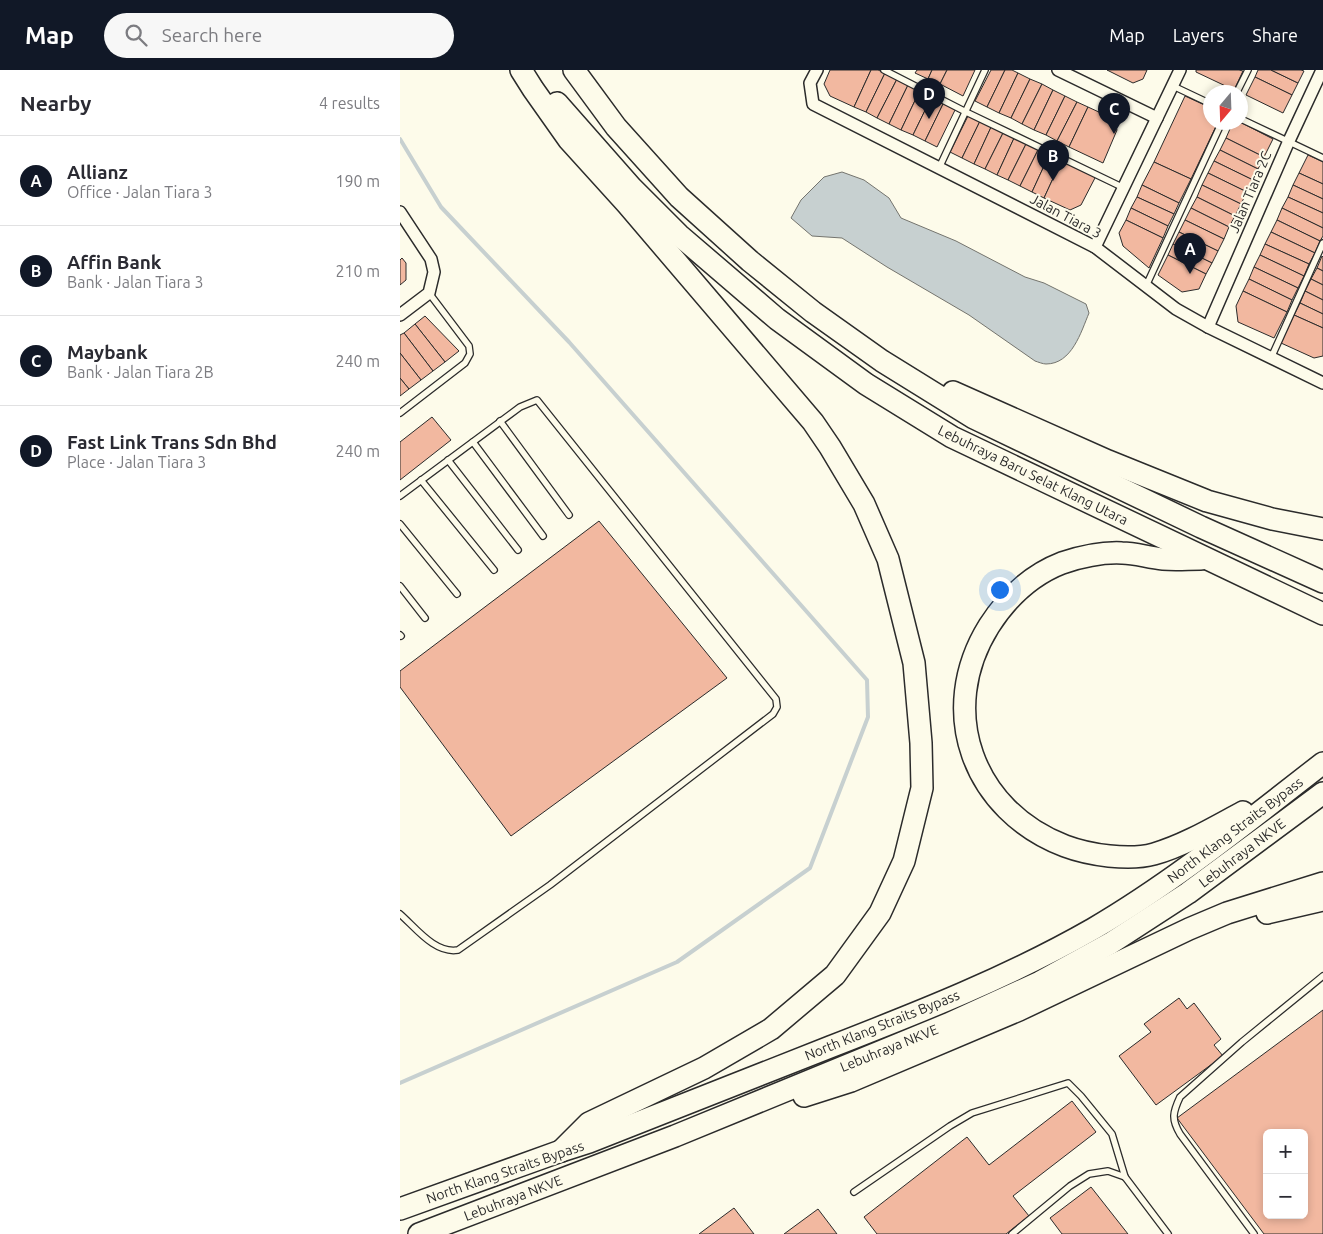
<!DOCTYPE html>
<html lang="en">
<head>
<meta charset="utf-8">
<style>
  :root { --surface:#fff; --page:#f7f7f7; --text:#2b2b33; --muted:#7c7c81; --line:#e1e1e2; --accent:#111827 }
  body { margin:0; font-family:Ubuntu,sans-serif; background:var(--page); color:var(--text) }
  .controls { position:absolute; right:15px; bottom:15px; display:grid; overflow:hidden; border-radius:8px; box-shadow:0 2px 8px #0003 }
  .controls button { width:45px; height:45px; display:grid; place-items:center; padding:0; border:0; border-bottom:1px solid var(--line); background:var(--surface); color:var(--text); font:25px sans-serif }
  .compass { position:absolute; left:803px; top:15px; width:45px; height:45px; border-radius:50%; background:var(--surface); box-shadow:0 2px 8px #0003; rotate:199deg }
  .you { position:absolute; left:599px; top:519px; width:18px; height:18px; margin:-12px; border:4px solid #fff; border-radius:50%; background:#1a73e8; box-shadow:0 0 0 8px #1a73e833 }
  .badge { display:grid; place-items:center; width:32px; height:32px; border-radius:50%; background:var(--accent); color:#fff; font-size:16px; font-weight:700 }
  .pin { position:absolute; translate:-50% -41px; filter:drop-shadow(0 1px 2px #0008) }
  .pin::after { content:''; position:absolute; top:26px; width:18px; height:15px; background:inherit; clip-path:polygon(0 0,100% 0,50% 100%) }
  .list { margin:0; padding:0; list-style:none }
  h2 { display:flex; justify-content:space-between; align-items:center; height:65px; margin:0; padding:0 20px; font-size:21px }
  h2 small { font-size:16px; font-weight:400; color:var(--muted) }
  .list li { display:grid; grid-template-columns:32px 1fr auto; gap:15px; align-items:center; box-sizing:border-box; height:90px; padding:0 20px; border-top:1px solid var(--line) }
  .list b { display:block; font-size:19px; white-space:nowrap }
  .list p { margin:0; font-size:16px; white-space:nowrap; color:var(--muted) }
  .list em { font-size:16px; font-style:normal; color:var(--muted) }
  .icon { flex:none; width:28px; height:28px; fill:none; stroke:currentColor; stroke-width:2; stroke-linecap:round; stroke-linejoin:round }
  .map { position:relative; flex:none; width:923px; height:1164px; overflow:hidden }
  header { display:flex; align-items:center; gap:30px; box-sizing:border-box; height:70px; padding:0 25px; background:var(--accent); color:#fff }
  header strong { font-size:24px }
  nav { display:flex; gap:28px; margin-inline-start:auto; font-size:18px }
  .search { width:350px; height:45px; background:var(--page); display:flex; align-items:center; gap:12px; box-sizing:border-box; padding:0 18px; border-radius:28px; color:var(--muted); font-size:19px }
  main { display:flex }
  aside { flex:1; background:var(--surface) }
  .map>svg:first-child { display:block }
  .water { fill:#c7d0d0; stroke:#74746e }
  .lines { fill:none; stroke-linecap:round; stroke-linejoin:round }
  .stream { stroke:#c7d0d0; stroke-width:4 }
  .building { fill:#f2b8a0; stroke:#2b2b2b; fill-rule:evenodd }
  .lane-casing { stroke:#2b2b2b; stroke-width:8 }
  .street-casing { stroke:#2b2b2b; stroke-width:14 }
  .highway-casing { stroke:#2b2b2b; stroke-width:24 }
  .lane { stroke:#fdfbea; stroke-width:5.5 }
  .street { stroke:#fdfbea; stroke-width:11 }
  .highway { stroke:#fdfbea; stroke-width:21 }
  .labels { text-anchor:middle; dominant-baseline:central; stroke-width:4; stroke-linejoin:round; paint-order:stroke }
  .street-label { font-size:14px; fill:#2b2b2b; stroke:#fdfbea }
</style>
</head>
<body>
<header>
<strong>Map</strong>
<div class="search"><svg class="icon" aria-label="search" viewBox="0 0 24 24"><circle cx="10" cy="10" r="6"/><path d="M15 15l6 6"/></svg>Search here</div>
<nav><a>Map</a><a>Layers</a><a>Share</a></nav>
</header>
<main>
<aside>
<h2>Nearby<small>4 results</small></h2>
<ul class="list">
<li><span class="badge">A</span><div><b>Allianz</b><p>Office · Jalan Tiara 3</p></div><em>190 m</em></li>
<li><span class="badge">B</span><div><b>Affin Bank</b><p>Bank · Jalan Tiara 3</p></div><em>210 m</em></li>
<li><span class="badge">C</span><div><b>Maybank</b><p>Bank · Jalan Tiara 2B</p></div><em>240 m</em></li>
<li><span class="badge">D</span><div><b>Fast Link Trans Sdn Bhd</b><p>Place · Jalan Tiara 3</p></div><em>240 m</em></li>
</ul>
</aside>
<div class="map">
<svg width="923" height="1164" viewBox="0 0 923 1164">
  <rect width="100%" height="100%" fill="#fdfbea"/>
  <path class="water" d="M 442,102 L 464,110 L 489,128 L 501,148 L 556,171 L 625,207 L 644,213 L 686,234 L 689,243 C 681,262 672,294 646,294 C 643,294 638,292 635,291 L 569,245 L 487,197 L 442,168 L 412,166 L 391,148 L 401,130 L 424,107 Z"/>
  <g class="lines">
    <path class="stream" d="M 0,69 L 41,137 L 169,272 L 467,610 L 468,647 L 410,798 L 277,892 L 0,1013"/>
  </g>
  <g class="building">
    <path d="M 430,0 L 471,0 L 454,37 L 430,26 L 424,14 Z"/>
    <path d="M 471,0 L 478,0 L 485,3 L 466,42 L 454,37 Z"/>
    <path d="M 517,0 L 532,0 L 528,9 L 515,3 Z"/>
    <path d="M 532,0 L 547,0 L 540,14 L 528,9 Z"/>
    <path d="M 547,0 L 575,0 L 563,26 L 540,14 Z"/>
    <path d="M 591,0 L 605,0 L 587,37 L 575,31 Z"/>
    <path d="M 605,0 L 612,0 L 618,3 L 599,43 L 587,37 Z"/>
    <path d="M 707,0 L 747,0 L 743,9 L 733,13 Z"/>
    <path d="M 796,0 L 839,0 L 843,1 L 834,20 L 796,2 Z"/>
    <path d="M 858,0 L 871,0 L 898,13 L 892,25 L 855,7 Z"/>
    <path d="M 871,0 L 901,0 L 904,1 L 898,13 Z"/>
    <path d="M 485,3 L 497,9 L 477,48 L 466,42 Z"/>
    <path d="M 618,3 L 630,9 L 611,48 L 599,43 Z"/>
    <path d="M 855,7 L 892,25 L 883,43 L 846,25 Z"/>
    <path d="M 497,9 L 508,15 L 489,54 L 477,48 Z"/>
    <path d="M 630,9 L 642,14 L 622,54 L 611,48 Z"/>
    <path d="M 642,14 L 653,20 L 634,60 L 622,54 Z"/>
    <path d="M 508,15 L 520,20 L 501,60 L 489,54 Z"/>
    <path d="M 520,20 L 532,26 L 513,65 L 501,60 Z"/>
    <path d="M 653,20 L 665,26 L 646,65 L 634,60 Z"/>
    <path d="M 532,26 L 544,32 L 525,71 L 513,65 Z"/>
    <path d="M 665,26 L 677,32 L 657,71 L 646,65 Z"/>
    <path d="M 785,26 L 811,38 L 811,52 L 818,52 L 791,109 L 754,92 Z"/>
    <path d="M 544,32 L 556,38 L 537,77 L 525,71 Z"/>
    <path d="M 677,32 L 688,37 L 669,77 L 657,71 Z"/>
    <path d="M 688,37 L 714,49 L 717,60 L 703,93 L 669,77 Z"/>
    <path d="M 569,44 L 581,49 L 562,88 L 550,82 Z"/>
    <path d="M 581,49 L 592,55 L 574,94 L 562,88 Z"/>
    <path d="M 833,52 L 840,52 L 873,69 L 864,87 L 826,68 Z"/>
    <path d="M 592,55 L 604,61 L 585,99 L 574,94 Z"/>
    <path d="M 604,61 L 615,66 L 597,105 L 585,99 Z"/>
    <path d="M 615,66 L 627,72 L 608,110 L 597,105 Z"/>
    <path d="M 826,68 L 864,87 L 858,99 L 820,80 Z"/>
    <path d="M 627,72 L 639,78 L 620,116 L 608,110 Z"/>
    <path d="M 639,78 L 650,83 L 632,122 L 620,116 Z"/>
    <path d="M 820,80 L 858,99 L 853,110 L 814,91 Z"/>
    <path d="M 650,83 L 662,89 L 644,128 L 632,122 Z"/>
    <path d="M 908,85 L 923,92 L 923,114 L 899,103 Z"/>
    <path d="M 662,89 L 696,106 L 681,135 L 670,140 L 644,128 Z"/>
    <path d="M 814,91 L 853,110 L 847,122 L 808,103 Z"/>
    <path d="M 754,92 L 791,109 L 779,133 L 742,115 Z"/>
    <path d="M 808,103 L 847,122 L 841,134 L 802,115 Z"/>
    <path d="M 899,103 L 923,114 L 923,129 L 893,115 Z"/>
    <path d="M 742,115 L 779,133 L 774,144 L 737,127 Z"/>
    <path d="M 802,115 L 841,134 L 835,146 L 797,127 Z"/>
    <path d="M 893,115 L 923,129 L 923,143 L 888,127 Z"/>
    <path d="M 737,127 L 774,144 L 768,156 L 731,138 Z"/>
    <path d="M 797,127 L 835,146 L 829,157 L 791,138 Z"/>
    <path d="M 888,127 L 923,143 L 923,158 L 882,138 Z"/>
    <path d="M 731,138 L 768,156 L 763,168 L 726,150 Z"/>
    <path d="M 791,138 L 829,157 L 824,169 L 785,150 Z"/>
    <path d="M 882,138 L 923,158 L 923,166 L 920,171 L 877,150 Z"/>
    <path d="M 726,150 L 763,168 L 749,198 L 723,176 L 719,163 Z"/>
    <path d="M 785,150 L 824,169 L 818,181 L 779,162 Z"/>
    <path d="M 877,150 L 920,171 L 915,183 L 871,162 Z"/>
    <path d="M 779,162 L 818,181 L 812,193 L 773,174 Z"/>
    <path d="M 871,162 L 915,183 L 909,194 L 865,174 Z"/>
    <path d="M 773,174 L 812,193 L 806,204 L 768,185 Z"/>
    <path d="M 865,174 L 909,194 L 904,206 L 860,185 Z"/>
    <path d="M 768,185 L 806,204 L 799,219 L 782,222 L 758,205 Z"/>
    <path d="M 860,185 L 904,206 L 898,218 L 854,197 Z"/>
    <path d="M 922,186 L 923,187 L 923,201 L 917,198 Z"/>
    <path d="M 2,188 L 6,193 L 6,210 L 0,215 L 0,190 Z"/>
    <path d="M 854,197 L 898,218 L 892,230 L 849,209 Z"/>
    <path d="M 917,198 L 923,201 L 923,215 L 911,209 Z"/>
    <path d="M 849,209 L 892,230 L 887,242 L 843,221 Z"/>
    <path d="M 911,209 L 923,215 L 923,230 L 905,221 Z"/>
    <path d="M 843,221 L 887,242 L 874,268 L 838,252 L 836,236 Z"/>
    <path d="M 905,221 L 923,230 L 923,244 L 900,233 Z"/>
    <path d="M 900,233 L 923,244 L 923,258 L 894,245 Z"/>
    <path d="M 894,245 L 923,258 L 923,286 L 914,288 L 881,273 Z"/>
    <path d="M 25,246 L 59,281 L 45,292 L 15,254 Z"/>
    <path d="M 15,254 L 45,292 L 33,301 L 4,263 Z"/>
    <path d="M 4,263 L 33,301 L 21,310 L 0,283 L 0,265 Z"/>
    <path d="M 0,283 L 21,310 L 9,319 L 0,308 Z"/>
    <path d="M 0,308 L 9,319 L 0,326 Z"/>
    <path d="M 32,347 L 51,370 L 0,410 L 0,372 Z"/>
    <path d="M 199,451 L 327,608 L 111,766 L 0,617 L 0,601 Z"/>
    <path d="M 779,928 L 787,939 L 794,933 L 821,969 L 814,975 L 823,986 L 756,1035 L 719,986 L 751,962 L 744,954 Z"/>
    <path d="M 923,940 L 923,1164 L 864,1164 L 777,1048 ZM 867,1063 L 904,1063 L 904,1145 L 867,1145 Z"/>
    <path d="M 672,1031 L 696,1062 L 613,1126 L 629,1146 L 606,1164 L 477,1164 L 464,1147 L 567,1067 L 589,1095 Z"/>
    <path d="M 691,1117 L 728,1164 L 662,1164 L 650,1148 Z"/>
    <path d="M 334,1138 L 354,1164 L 299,1164 Z"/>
    <path d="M 418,1139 L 437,1164 L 384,1164 Z"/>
  </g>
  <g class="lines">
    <g class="lane-casing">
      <g id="lane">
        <path d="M 484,0 L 566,42 L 724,118"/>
        <path d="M 773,16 L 811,34"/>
        <path d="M 837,22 L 848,0"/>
        <path d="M 841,49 L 923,88"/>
        <path d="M 539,98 L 585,0"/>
        <path d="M 746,216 L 822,52"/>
        <path d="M 871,288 L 923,173"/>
        <path d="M 0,343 L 65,293 L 70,284 L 69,276 L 29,223"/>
        <path d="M 100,351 L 169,445"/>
        <path d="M 73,372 L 143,466"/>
        <path d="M 48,390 L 118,480"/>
        <path d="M 21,410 L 94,500"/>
        <path d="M 0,426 L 120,337 L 137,330 L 376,629 L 377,637 L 373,644 L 150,815 L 58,880 C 35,884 16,858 0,844"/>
        <path d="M 0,454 L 57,524"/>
        <path d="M 0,516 L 25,548"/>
        <path d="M 0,565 L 1,566"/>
        <path d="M 454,1122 L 550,1056 L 572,1043 L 668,1013 L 681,1026 L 712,1064 L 725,1107 L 768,1164"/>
        <path d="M 612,1164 L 670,1116 L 689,1104 L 708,1101 L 725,1107"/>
        <path d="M 854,1164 L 780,1064 C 771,1049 773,1042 780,1027 L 842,972 L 923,906"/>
      </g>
    </g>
    <g class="street-casing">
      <g id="street">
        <path d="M 417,0 L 410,13 L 413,34 L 695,177 L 776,239 L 808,257 L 923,313"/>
        <path d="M 658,0 L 757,48"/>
        <path d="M 0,142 L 31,189 L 34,202 L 29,223 L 0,245"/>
        <path d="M 695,177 L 780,0"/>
        <path d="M 808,257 L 888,73 L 922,0"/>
      </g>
    </g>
    <g class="highway-casing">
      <g id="highway">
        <path d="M 121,0 L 133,19 L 169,70 L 227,134 L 413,352 L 430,377 L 464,434 L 488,489 L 514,593 L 521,673 L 522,718 L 504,791 L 480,843 L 435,905 L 371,959 L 304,998 L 189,1053 L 161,1081"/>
        <path d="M 174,0 L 216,57 L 279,127 L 350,191 L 413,242 L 482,291 L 574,348 L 801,457 L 923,512"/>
        <path d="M 157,33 L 231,117 L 279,165 L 377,249 L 466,314 L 552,367 L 923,544"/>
        <path d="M 553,322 L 708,391 L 807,431 L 872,449 L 923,459"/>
        <path d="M 801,489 C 788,489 775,490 763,489 C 749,488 736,483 722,483 C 702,482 680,487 662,493 C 631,505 607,528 589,556 C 536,641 573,741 665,776 C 689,785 729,791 754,784 C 785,775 815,757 843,742"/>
        <path d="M 867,843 L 923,830"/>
        <path d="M 404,1026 L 451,1011 L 619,940 L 789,859 L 827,843 L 923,813"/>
        <path d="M 0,1139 L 161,1081 L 189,1072 C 270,1040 350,1008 430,977 C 520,942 609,907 693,859 C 775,811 848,751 923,693"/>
        <path d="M 19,1164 L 275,1066 L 548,954 L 640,912 L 711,873 L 788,823 L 923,723"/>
      </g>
    </g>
    <use href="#lane" class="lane"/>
    <use href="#street" class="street"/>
    <use href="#highway" class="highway"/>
  </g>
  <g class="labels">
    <g class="street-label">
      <text transform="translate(850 122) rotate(-67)">Jalan Tiara 2C</text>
      <text transform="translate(666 146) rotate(28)">Jalan Tiara 3</text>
      <text transform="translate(633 405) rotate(26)">Lebuhraya Baru Selat Klang Utara</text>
      <text transform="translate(835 760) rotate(-37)">North Klang Straits Bypass</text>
      <text transform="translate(842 783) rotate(-37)">Lebuhraya NKVE</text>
      <text transform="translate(482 955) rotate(-22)">North Klang Straits Bypass</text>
      <text transform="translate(489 978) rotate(-22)">Lebuhraya NKVE</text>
      <text transform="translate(105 1102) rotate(-19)">North Klang Straits Bypass</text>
      <text transform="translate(113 1128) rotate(-21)">Lebuhraya NKVE</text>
    </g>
  </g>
</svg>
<div class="controls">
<button>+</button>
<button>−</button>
</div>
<svg class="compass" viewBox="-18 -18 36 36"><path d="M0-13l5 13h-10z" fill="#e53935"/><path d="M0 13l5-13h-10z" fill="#7c7c81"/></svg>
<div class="you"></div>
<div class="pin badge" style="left:790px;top:204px">A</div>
<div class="pin badge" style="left:653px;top:111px">B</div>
<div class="pin badge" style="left:714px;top:64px">C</div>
<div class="pin badge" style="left:529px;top:49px">D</div>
</div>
</main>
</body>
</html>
